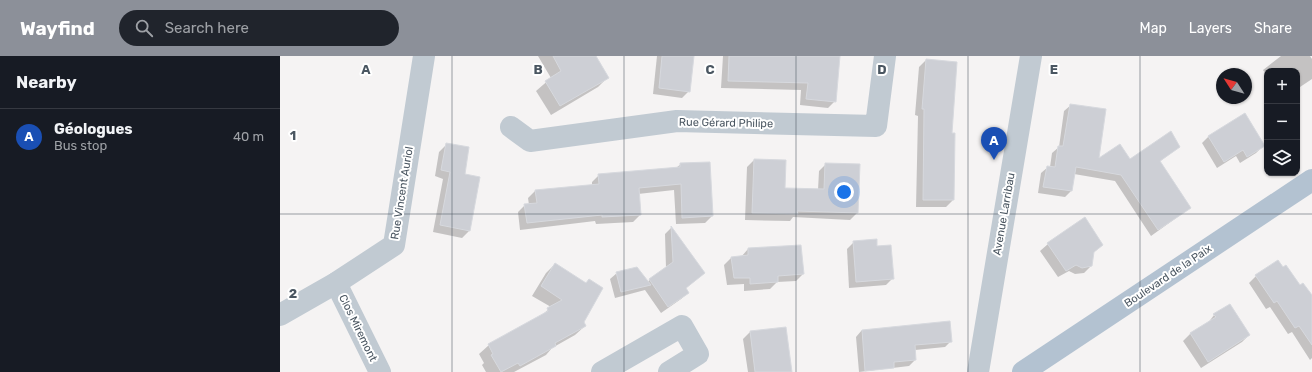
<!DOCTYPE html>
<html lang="en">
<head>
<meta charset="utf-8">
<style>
  :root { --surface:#171b24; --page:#20242c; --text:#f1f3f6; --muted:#9ea1a6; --line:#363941; --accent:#8c9099 }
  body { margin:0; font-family:Rubik,sans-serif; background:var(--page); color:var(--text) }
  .controls { position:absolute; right:12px; top:12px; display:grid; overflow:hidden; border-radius:8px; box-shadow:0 1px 3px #0004 }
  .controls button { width:36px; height:36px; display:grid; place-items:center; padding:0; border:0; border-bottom:1px solid var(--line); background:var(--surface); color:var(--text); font:20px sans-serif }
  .compass { position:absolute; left:936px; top:12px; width:36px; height:36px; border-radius:50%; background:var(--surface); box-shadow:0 1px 3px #0004; rotate:306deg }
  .you { position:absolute; left:564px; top:136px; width:14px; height:14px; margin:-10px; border:3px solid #fff; border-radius:50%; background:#1a73e8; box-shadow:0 0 0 6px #1a73e833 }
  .badge { display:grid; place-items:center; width:26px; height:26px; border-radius:50%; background:var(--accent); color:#fff; font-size:13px; font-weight:700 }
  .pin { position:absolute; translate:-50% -33px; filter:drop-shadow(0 1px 2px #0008) }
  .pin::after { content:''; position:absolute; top:21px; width:14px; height:12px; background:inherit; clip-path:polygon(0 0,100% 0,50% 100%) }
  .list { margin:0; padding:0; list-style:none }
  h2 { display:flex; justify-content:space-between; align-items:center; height:52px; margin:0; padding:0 16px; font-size:17px }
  h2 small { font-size:13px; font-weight:400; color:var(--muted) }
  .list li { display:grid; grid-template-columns:26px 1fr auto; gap:12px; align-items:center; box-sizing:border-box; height:56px; padding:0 16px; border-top:1px solid var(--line) }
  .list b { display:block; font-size:15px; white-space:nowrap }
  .list p { margin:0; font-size:13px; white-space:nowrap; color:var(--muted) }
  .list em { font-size:13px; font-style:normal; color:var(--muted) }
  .icon { flex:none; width:22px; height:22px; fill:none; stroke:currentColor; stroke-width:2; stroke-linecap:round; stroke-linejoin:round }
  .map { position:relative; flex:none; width:1032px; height:316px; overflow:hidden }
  header { display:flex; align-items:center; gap:24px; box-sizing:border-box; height:56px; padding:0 20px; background:var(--accent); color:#fff }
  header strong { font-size:19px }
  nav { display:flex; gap:22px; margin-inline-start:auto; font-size:14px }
  .search { width:280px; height:36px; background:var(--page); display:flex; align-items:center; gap:10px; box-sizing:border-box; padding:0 14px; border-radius:22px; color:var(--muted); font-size:15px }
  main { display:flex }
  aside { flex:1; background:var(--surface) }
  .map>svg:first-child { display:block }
  .shadow { fill:#0003 }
  .building { fill:#cdcfd5; stroke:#d7d9de }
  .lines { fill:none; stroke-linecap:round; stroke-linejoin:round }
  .minor { stroke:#c1cad2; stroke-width:22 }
  .major { stroke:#b3c2d1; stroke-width:22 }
  .grid { fill:none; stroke:#4a5661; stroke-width:1; stroke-opacity:0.55 }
  .labels { text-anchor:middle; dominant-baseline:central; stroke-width:4; stroke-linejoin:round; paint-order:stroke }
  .street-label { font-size:11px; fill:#4a5661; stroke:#fff }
  .grid-label { font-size:13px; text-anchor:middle; font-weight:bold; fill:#4a5661; stroke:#fff; stroke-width:4; stroke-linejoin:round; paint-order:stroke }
</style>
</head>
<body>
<header>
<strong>Wayfind</strong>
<div class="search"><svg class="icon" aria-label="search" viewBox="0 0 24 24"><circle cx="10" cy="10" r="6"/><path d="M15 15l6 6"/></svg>Search here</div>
<nav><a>Map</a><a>Layers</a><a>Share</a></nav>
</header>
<main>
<aside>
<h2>Nearby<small></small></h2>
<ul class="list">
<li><span class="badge" style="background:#1a4fb4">A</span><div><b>Géologues</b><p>Bus stop</p></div><em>40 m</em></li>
</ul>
</aside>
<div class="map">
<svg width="1032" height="316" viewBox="0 0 1032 316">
  <rect width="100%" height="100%" fill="#f5f3f3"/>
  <g class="shadow">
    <path d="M 258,0 L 314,0 L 327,22 L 318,31 L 271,59 L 256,35 L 271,22 Z"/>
    <path d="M 377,0 L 413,0 L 409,35 L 402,42 L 373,38 Z"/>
    <path d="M 443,0 L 559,0 L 555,45 L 548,52 L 520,49 L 521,34 L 441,32 Z"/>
    <path d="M 1001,0 L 1030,0 L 1032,3 L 1032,23 L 1017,33 L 1017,15 L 987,15 L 987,20 L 983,14 Z"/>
    <path d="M 646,4 L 671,78 L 673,144 L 666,151 L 636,151 L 638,60 L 635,59 L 639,11 Z"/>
    <path d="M 791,49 L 817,104 L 850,104 L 899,91 L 879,106 L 910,152 L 871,180 L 835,125 L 794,118 L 791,135 L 785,141 L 758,137 L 761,117 L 768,111 L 770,111 L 772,97 L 779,91 L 784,55 Z"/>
    <path d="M 929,80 L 983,90 L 976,97 L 960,107 L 956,100 L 937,112 L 922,87 Z"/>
    <path d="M 166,89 L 184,119 L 189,175 L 182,182 L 153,176 L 163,123 L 155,120 L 159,96 Z"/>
    <path d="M 474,104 L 504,133 L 538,134 L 539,115 L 546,108 L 579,109 L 577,157 L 570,164 L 513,161 L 510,165 L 465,164 L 467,111 Z"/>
    <path d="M 401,108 L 432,160 L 425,167 L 396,168 L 394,134 L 358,138 L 360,159 L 353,166 L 316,168 L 315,165 L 240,174 L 238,156 L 245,149 L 249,149 L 248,142 L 255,135 L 312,129 L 312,126 L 319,119 L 396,112 Z"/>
    <path d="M 391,172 L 424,217 L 405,233 L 408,237 L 401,243 L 381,257 L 365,234 L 335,242 L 330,223 L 337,217 L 367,226 L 386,212 L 385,178 Z"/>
    <path d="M 574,186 L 596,191 L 613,222 L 606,229 L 569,232 L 567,193 Z"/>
    <path d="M 768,188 L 822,189 L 812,198 L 811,210 L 804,217 L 795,218 L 789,215 L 778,221 L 760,195 Z"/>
    <path d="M 468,193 L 523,218 L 516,225 L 497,226 L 490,233 L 464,235 L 464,228 L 447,229 L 444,209 L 452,201 L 461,201 Z"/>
    <path d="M 275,208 L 306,228 L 302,266 L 305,270 L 295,279 L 272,292 L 266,299 L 234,316 L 206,316 L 202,309 L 204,307 L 199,298 L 209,289 L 261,260 L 271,251 L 252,240 L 266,217 Z"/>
    <path d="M 976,220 L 1020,230 L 1032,241 L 1032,302 L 1030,304 L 1012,276 L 1008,278 L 990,251 L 986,253 L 969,227 Z"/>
    <path d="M 934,259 L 969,279 L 962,286 L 921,312 L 903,285 L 910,278 L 928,267 Z"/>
    <path d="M 582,274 L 671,285 L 665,291 L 635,294 L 635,304 L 629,310 L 579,316 L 576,281 Z"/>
    <path d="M 470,276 L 511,316 L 468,316 L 463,283 Z"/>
  </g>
  <g class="building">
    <path d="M 273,0 L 316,0 L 329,22 L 280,50 L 265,25 L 281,15 Z"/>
    <path d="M 382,0 L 414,0 L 410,36 L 379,32 Z"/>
    <path d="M 449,0 L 560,0 L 556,46 L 526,43 L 528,27 L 448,25 Z"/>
    <path d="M 646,3 L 677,6 L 672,77 L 675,77 L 674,144 L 643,144 L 644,53 L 642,53 Z"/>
    <path d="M 790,48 L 826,53 L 819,102 L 840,88 L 850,103 L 891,75 L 900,91 L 880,105 L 911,152 L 878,174 L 841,119 L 796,111 L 792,135 L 763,131 L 767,110 L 775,111 L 778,90 L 783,90 Z"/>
    <path d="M 965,57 L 985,90 L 967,101 L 963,94 L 944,106 L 928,80 Z"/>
    <path d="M 166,87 L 189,91 L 185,118 L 200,121 L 190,175 L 160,169 L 170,116 L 161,114 Z"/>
    <path d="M 474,103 L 506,104 L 505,132 L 544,133 L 545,107 L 580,108 L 578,157 L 517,155 L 518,158 L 472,157 Z"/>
    <path d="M 430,106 L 433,160 L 402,162 L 401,128 L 359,132 L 361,159 L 322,161 L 322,159 L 247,167 L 244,148 L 257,147 L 255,134 L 319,128 L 318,118 L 400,111 L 400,107 Z"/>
    <path d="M 805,161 L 823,189 L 814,196 L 812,210 L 802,212 L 796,209 L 786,215 L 767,187 Z"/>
    <path d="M 391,170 L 425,217 L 406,232 L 409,237 L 388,251 L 369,223 L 393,206 Z"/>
    <path d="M 597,183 L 597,190 L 611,189 L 614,223 L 576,226 L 573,185 Z"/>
    <path d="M 521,189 L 524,218 L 498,220 L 498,226 L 470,228 L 470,222 L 454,222 L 451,201 L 468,199 L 468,192 Z"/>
    <path d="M 998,204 L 1003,211 L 1006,209 L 1020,229 L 1023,227 L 1032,239 L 1032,289 L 1019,270 L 1015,272 L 997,245 L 994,247 L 975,219 Z"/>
    <path d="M 275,207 L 306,227 L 309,223 L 323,232 L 304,266 L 306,270 L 275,287 L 276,290 L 240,310 L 238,307 L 221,316 L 211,299 L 213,298 L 208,288 L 268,255 L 267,252 L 282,244 L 261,230 Z"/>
    <path d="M 357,211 L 371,229 L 341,236 L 336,216 Z"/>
    <path d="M 950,248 L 970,279 L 928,306 L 910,277 L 936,261 L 933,258 Z"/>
    <path d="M 670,265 L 672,286 L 635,289 L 636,304 L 614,306 L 614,312 L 585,315 L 582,274 Z"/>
    <path d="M 506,271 L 512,316 L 475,316 L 470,275 Z"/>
  </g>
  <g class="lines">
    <g class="minor">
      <path d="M 231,71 L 250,85 L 397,65 L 596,70 L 605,0"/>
      <path d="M 56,227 L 100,316"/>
      <path d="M 0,259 L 56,227 L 114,189 L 144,0"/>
      <path d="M 322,316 L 402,270 L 418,298 L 389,316"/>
      <path d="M 698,316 L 751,0"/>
    </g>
    <path class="major" d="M 743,316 L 1032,124"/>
  </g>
  <path class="grid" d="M 172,0 L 172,316M 344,0 L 344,316M 516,0 L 516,316M 688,0 L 688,316M 860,0 L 860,316M 0,158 L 1032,158"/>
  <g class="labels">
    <g class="street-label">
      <text transform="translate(446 67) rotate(1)">Rue Gérard Philipe</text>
      <text transform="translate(122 137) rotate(-81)">Rue Vincent Auriol</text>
      <text transform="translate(724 158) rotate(-80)">Avenue Larribau</text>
      <text transform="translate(888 220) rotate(-34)">Boulevard de la Paix</text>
      <text transform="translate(78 272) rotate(64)">Clos Miremont</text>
    </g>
  </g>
  <g class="grid-label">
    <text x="86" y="18">A</text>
    <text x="258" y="18">B</text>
    <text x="430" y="18">C</text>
    <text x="602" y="18">D</text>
    <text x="774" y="18">E</text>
    <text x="13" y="84">1</text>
    <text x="13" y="242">2</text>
  </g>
</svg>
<div class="controls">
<button>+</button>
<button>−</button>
<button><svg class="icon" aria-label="layers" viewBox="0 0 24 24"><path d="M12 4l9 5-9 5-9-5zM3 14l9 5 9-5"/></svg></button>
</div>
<svg class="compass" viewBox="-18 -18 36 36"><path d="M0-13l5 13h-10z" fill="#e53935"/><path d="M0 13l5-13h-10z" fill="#9ea1a6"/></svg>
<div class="you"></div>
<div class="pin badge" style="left:714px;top:104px;background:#1a4fb4">A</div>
</div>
</main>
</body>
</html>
